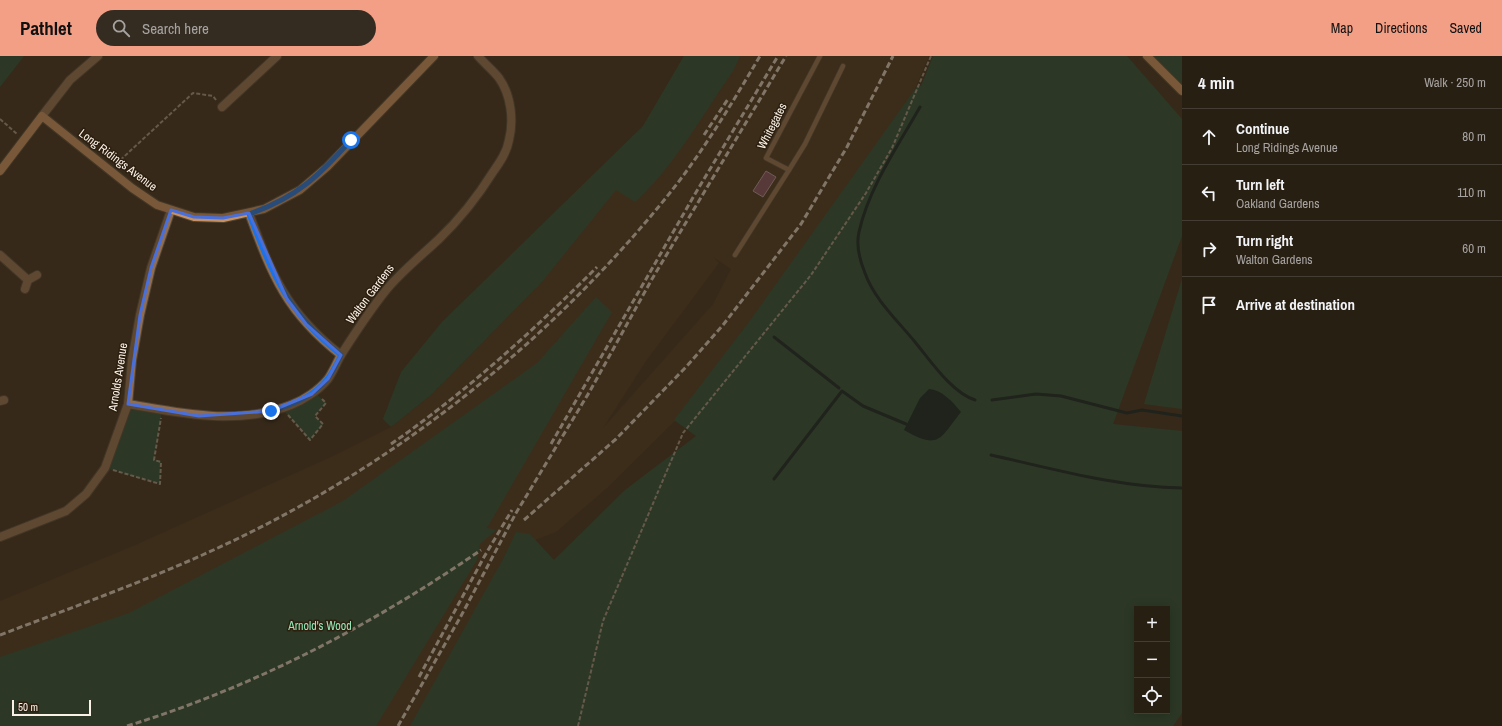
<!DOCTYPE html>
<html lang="en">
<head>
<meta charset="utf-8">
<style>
  :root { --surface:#281f13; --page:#342c21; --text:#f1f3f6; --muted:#a5a2a0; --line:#443d33; --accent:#f39f86 }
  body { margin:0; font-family:"Archivo Narrow",sans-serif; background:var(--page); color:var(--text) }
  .controls { position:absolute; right:12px; bottom:12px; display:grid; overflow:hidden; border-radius:0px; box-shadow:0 2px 10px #0003 }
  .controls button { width:36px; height:36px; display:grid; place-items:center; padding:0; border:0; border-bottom:1px solid var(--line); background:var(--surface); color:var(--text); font:20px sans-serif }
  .scale { position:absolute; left:12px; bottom:10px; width:79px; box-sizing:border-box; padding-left:4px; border:2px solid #faf1e7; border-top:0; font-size:11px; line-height:14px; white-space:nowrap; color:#faf1e7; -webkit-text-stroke:3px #2c1f0f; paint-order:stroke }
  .stop { position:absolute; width:12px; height:12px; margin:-9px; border:3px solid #1a73e8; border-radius:50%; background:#fff }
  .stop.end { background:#1a73e8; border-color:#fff; box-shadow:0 1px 4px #0008 }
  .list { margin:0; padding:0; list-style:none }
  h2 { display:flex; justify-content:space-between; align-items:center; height:52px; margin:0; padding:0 16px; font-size:17px }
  h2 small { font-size:13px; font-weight:400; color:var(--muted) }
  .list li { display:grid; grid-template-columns:26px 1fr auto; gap:12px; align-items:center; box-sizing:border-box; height:56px; padding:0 16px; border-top:1px solid var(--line) }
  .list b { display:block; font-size:15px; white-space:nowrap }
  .list p { margin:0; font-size:13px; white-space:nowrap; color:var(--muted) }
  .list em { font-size:13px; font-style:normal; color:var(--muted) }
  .icon { flex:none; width:22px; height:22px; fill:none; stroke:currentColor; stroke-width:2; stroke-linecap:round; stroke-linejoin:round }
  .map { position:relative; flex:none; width:1182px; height:670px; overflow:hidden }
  header { display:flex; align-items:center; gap:24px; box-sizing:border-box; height:56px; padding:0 20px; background:var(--accent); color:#111 }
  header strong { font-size:19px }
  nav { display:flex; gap:22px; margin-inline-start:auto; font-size:14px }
  .search { width:280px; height:36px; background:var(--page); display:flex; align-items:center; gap:10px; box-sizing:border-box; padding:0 14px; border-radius:22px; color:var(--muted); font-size:15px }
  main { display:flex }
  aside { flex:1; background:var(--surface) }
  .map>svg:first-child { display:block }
  .built { fill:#43311b; fill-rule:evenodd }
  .green { fill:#1f4934; fill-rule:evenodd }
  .water { fill:#061921 }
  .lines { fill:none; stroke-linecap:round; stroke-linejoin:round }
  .stream { stroke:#061921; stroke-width:3 }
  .building { fill:#814c60; stroke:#b1969f }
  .lane-casing { stroke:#514536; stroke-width:6 }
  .street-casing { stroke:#514536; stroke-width:10 }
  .secondary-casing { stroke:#514536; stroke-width:10 }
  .path { stroke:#9d9285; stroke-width:2; stroke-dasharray:4 2; stroke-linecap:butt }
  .lane { stroke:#906d50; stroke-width:4.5 }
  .street { stroke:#906d50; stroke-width:8 }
  .secondary { stroke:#c89161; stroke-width:8 }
  .rail { stroke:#dbd1c6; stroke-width:3; stroke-dasharray:6 3; stroke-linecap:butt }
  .route { stroke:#1a73e8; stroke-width:5 }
  .marked { fill:none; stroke:#496fdb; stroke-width:3; stroke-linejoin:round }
  .labels { text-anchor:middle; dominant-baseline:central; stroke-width:3; stroke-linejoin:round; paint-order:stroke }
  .street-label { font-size:12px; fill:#faf1e7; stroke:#2c1f0f }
  .park-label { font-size:12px; fill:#92e7b9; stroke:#2c1f0f }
</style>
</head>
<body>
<header>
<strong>Pathlet</strong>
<div class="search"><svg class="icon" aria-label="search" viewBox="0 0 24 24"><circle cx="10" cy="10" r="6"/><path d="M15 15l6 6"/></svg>Search here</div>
<nav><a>Map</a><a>Directions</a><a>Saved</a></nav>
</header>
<main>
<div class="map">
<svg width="1182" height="670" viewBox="0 0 1182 670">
  <rect width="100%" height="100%" fill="#362919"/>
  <path class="built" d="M 684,0 L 929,0 L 901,65 L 715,325 L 607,432 L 556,476 L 527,487 L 412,670 L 0,670 L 0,545 L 133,490 L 331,401 L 391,371 L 431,339 L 541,227 L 643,70 ZM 713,201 L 731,213 L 713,248 L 603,372 L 646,305 L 719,207 Z"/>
  <g class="green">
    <path d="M 0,0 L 24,0 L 0,31 Z"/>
    <path d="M 684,0 L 740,0 L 733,15 C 703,58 674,111 635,146 L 616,134 L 541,227 L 431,339 L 391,371 L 383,363 L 401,316 L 442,266 L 643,70 Z"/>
    <path d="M 933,0 L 1127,0 L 1182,63 L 1182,180 L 1113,368 L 1182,375 L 1182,657 L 1173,670 L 410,670 L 503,503 L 516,476 L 530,478 L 554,504 L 625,434 L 696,380 L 674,364 L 749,266 L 918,29 L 921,30 ZM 1137,553 L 1167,553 L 1167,655 L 1137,655 Z"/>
    <path d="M 1147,0 L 1182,0 L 1182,35 Z"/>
    <path d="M 1182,223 L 1182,353 L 1144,348 Z"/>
    <path d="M 596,241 L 612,256 L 487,472 L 496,474 L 480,488 L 477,504 L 376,670 L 0,670 L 0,601 L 129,557 L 343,445 L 537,307 Z"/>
    <path d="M 314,336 L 326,347 L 315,360 L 323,368 L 310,384 L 286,357 L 284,351 Z"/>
    <path d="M 128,348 L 162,355 L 154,403 L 161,406 L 160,428 L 105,412 Z"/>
  </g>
  <path class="water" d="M 929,333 C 942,334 953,346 961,356 C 939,384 939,394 904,374 L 920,342 Z"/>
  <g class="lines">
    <g class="stream">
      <path d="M 920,51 C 898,90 869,131 859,176 C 856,189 860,205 865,217 C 874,243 898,265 915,286 C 930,304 952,337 975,344"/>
      <path d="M 774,281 L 839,332"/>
      <path d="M 992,344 L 1036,338 L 1061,340 L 1127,357 L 1142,354 L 1182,360"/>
      <path d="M 991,399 C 1054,413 1117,431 1182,432"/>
      <path d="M 774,423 L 842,335 L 863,350 L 906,368"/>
    </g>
  </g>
  <path class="building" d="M 766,115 L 776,121 L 763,141 L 753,135 Z"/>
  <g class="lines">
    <g class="lane-casing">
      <g id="lane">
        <path d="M 789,114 L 805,88 L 843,10"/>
        <path d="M 735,199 L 789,114 L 766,102 L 820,0"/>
      </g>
    </g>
    <g class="street-casing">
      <g id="street">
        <path d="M 222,51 L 277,0"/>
        <path d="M 42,60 L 70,24 L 98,0"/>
        <path d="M 249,157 C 272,220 287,257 341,299"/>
        <path d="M 0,199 L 28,224"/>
        <path d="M 25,233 L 28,224 L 37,219"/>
        <path d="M 0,345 L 4,344"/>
        <path d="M 128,348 C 181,357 238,370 291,349 C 304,344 319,334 328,323 C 333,316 337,306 341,299 C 355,277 370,254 387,233 C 403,214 421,200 439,183 C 460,163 478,140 493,116 C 500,106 507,96 509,84 C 514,64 511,39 499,22 C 493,14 484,7 478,0"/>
        <path d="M 0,481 L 66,455 L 86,438 L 105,412 L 128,348 L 132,304 L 140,259 L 151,212 L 171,154"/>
      </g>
    </g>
    <g class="secondary-casing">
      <g id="secondary">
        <path d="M 1147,0 L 1182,35"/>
        <path d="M 0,115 L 42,60 L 132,132 L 157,149 L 194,161 L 223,162 L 264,153 L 300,134 L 327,111 L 434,0"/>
      </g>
    </g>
    <g class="path">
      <path d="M 0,63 L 17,78"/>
      <path d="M 116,108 L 193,37 L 213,40 L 216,44"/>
      <path d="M 288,359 L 310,384 L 323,368 L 315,360 L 326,347 L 321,342"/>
      <path d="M 113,414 L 160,428 L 161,406 L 154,404 L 161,362"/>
      <path d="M 578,670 L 603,565 L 683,377 L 811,219 L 866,137 L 892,92 L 931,0"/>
    </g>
    <use href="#lane" class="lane"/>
    <use href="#street" class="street"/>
    <use href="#secondary" class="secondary"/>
    <g class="rail">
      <path d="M 704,79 L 728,43"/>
      <path d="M 391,388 C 465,337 533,275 597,211"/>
      <path d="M 551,388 L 695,138 L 778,0"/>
      <path d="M 524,464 L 616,383 L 686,311 L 723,269 L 801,168 L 847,91 L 893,0"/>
      <path d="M 0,579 C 81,548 163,519 241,481 C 405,401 550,284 665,143 C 701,99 731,49 760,0"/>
      <path d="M 419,621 L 484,501 L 512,454"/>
      <path d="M 127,670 C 254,631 372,569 481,494"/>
      <path d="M 398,670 L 461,560 L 516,457 L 590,335 L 652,223 L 786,0"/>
    </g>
  </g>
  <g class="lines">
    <path class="route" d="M 271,355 C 291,349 313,341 327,323 C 333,316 337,307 341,299 C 288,258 272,218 249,158 C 296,142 319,120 351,84"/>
  </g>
  <path d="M0 0H1182V670H0ZM 171,154 L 194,161 L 223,162 L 249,157 L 287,243 L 306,268 L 341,299 L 328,323 L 312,338 L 271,355 L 199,360 L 128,348 L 140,259 L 151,212 Z" fill="#362919" fill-opacity=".55" fill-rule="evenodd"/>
  <path class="marked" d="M 171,154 L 194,161 L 223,162 L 249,157 L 287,243 L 306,268 L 341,299 L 328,323 L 312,338 L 271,355 L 199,360 L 128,348 L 140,259 L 151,212 Z"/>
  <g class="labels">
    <g class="street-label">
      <text transform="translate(772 70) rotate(-63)">Whitegates</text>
      <text transform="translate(118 104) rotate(37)">Long Ridings Avenue</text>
      <text transform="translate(370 238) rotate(-53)">Walton Gardens</text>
      <text transform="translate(118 321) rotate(-81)">Arnolds Avenue</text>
    </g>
    <g class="park-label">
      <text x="320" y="570">Arnold's Wood</text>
    </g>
  </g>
</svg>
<div class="controls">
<button>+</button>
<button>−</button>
<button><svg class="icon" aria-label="locate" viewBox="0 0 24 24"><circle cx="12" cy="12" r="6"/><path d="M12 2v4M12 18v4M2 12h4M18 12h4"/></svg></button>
</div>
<div class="scale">50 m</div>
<div class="stop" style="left:351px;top:84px"></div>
<div class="stop end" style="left:271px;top:355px"></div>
</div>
<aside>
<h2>4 min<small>Walk · 250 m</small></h2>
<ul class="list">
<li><svg class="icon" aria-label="ahead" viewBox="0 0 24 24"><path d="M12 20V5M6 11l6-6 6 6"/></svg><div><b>Continue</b><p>Long Ridings Avenue</p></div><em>80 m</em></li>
<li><svg class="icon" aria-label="left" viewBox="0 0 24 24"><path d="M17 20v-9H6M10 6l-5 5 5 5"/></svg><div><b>Turn left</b><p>Oakland Gardens</p></div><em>110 m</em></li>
<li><svg class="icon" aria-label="right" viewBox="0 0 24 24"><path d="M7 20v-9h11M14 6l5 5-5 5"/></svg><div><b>Turn right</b><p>Walton Gardens</p></div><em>60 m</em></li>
<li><svg class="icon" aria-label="arrive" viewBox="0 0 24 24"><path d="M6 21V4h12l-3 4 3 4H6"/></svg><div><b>Arrive at destination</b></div></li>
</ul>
</aside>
</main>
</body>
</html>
